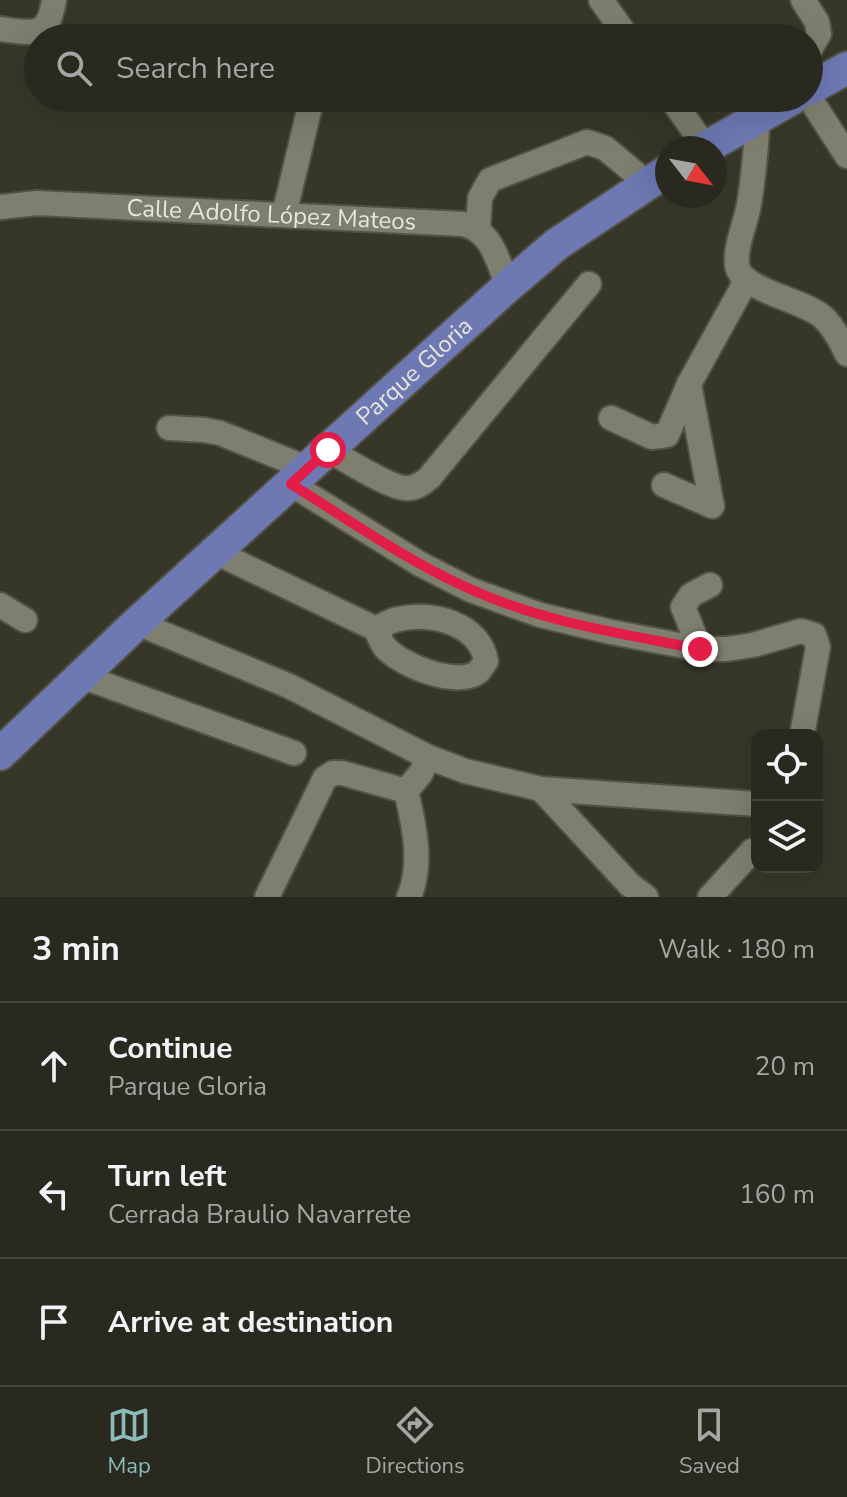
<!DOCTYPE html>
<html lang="en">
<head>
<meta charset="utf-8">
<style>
  :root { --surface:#29291f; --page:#313128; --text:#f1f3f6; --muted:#a5a6a4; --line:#45453d; --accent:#8bbbb9 }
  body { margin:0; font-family:"Nunito Sans",sans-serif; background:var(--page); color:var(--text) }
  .controls { position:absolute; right:24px; bottom:24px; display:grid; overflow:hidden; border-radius:16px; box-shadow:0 8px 32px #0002 }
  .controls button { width:72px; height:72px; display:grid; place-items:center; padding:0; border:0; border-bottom:2px solid var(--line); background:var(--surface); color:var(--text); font:40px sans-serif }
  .compass { position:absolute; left:655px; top:136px; width:72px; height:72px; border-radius:50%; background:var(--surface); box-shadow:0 8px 32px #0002; rotate:121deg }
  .stop { position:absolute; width:24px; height:24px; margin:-18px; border:6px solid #e11d48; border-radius:50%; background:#fff }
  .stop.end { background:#e11d48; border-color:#fff; box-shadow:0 2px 8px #0008 }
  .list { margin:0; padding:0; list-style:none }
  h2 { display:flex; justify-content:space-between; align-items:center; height:104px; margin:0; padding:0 32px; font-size:34px }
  h2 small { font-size:26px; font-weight:400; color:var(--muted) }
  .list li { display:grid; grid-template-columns:52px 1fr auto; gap:24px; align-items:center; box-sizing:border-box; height:128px; padding:0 32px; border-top:2px solid var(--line) }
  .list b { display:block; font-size:30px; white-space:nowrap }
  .list p { margin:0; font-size:26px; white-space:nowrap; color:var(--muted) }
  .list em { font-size:26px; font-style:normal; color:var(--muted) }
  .icon { flex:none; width:44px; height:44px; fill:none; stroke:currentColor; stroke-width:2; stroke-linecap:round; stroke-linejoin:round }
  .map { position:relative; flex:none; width:847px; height:897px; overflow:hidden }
  .search { position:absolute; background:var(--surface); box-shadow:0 8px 32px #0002; left:24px; right:24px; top:24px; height:88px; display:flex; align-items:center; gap:20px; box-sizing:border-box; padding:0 28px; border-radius:44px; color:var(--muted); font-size:30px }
  .sheet { height:488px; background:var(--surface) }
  nav { display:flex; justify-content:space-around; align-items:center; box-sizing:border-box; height:112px; border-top:2px solid var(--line); background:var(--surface); font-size:22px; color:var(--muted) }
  nav a { display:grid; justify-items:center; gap:4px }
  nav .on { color:var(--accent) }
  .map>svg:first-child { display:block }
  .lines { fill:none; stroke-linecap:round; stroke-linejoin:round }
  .minor-casing { stroke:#535246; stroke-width:28 }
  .major-casing { stroke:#535246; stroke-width:36 }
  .minor { stroke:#7f7f6f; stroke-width:24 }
  .major { stroke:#6e79b3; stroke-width:32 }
  .route { stroke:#e11d48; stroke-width:10 }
  .labels { text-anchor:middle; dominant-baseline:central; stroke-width:8; stroke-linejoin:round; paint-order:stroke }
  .street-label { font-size:24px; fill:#e6e6dd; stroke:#373729 }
</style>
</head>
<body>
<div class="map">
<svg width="847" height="897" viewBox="0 0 847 897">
  <rect width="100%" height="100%" fill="#373729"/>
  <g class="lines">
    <g class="minor-casing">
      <g id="minor">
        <path d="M 601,0 L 628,38"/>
        <path d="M 803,0 L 817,22 L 819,34 L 809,51"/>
        <path d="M 0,29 C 33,33 48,39 54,0"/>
        <path d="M 809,97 L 847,156"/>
        <path d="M 671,98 L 706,148"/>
        <path d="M 758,118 C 756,147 754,176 749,204 C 746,224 735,244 737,265 C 740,291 804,299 824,318 C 834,328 841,341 847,354"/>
        <path id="s1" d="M 0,207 L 37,203 L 463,224 C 493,232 497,260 508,286"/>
        <path d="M 284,215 L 312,98"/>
        <path d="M 478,228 L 480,198 L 490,180 L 587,142 L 605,148 L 647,183"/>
        <path d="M 689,384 L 712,506"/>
        <path d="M 611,418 L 652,437 L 667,435 L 689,384 L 746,281"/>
        <path d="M 169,428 L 204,430 L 220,433 L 309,469"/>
        <path d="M 328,450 C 345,459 388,487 405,488 C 415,489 422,484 429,478 L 589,284"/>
        <path d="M 291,484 L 420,564 L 471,590 L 540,615 L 611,632 L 700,649 L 727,649 L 753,645 L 801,631 L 814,635 L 818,647 L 802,735"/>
        <path d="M 664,485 L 712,506"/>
        <path d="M 215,552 L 376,629 C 378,634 381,642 384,646 C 399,665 457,688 478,672 C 481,669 483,665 486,661 C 480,624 432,611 399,619 C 391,620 383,625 376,629"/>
        <path d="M 0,605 L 25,620"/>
        <path d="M 137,623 L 289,686 L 428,757 L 465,771 L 541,789 L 757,804"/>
        <path d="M 700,649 L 683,607 L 691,595 L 710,585"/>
        <path d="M 81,676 L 294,753"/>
        <path d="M 541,789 L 630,885 L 646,897"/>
        <path d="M 406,791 C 414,824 423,864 409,897"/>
        <path d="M 267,897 L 325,778 L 333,773 L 342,773 L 406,791 L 421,773 L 428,757"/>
        <path d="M 710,897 L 752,851"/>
      </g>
    </g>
    <g class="major-casing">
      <g id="major">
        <path d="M 809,89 L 847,68"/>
        <path d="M 705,148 L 793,98"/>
        <path id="s2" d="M 0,754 L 137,623 L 508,286 L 557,244 L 667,171"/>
      </g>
    </g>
    <use href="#minor" class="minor"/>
    <use href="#major" class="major"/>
  </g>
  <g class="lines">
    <path class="route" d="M 328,450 L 291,484 C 349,520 407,561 470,589 C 542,622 623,634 700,649"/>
  </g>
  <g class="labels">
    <g class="street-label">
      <text stroke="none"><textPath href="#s1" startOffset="272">Calle Adolfo López Mateos</textPath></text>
      <text stroke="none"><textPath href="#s2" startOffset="564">Parque Gloria</textPath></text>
    </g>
  </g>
</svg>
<div class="controls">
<button><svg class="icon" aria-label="locate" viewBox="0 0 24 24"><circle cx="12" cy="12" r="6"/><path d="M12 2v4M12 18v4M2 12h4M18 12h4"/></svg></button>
<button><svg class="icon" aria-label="layers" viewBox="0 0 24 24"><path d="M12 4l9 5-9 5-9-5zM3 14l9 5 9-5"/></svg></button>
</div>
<svg class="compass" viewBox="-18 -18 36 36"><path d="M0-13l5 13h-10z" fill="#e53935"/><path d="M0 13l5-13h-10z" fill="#a5a6a4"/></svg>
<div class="stop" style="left:328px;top:450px"></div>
<div class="stop end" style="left:700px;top:649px"></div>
<div class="search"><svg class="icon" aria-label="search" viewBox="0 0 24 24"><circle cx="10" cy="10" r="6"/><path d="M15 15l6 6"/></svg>Search here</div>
</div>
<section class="sheet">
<h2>3 min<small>Walk · 180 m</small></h2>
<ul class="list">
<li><svg class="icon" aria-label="ahead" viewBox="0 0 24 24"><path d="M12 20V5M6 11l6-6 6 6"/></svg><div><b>Continue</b><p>Parque Gloria</p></div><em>20 m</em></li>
<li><svg class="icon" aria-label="left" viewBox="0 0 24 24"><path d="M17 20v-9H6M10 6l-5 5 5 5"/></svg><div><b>Turn left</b><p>Cerrada Braulio Navarrete</p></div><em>160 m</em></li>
<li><svg class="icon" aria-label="arrive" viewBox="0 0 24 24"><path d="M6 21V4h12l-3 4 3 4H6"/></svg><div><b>Arrive at destination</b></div></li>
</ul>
</section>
<nav>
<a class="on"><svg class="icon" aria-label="map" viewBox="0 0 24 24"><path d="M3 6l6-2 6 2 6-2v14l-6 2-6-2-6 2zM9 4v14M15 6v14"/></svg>Map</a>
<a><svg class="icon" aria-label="directions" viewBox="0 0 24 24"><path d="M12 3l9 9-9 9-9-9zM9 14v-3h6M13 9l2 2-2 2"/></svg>Directions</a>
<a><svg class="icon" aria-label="saved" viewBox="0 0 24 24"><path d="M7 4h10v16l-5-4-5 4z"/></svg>Saved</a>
</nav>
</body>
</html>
